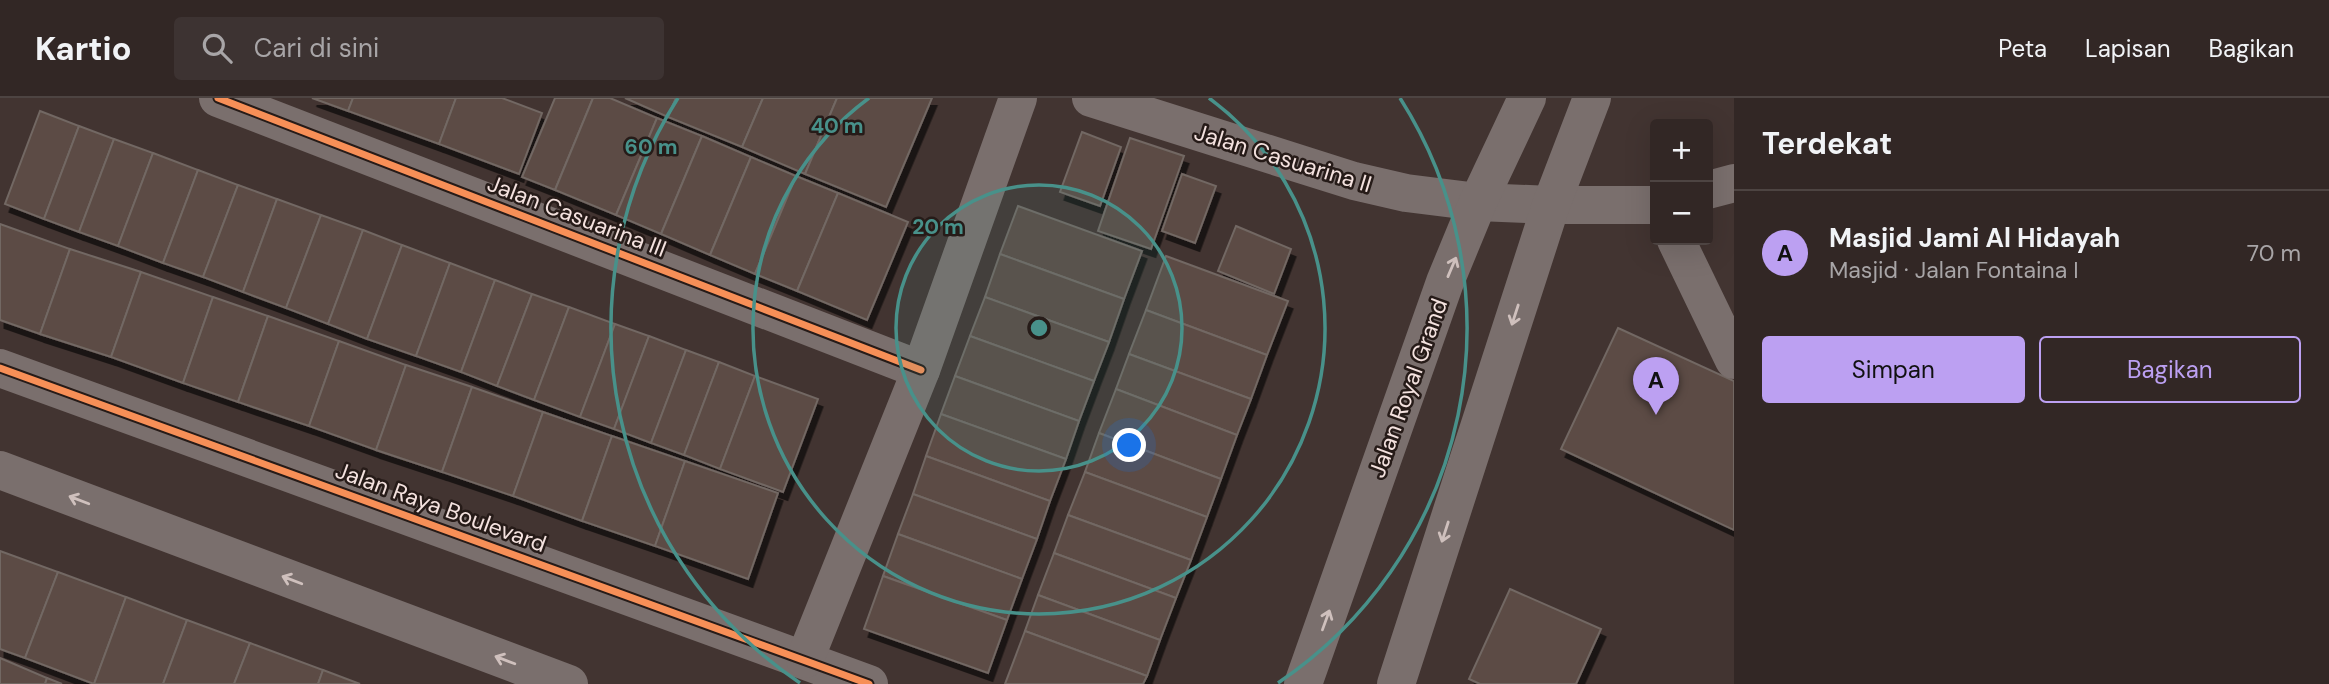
<!DOCTYPE html>
<html lang="id">
<head>
<meta charset="utf-8">
<style>
  :root { --surface:#322725; --page:#3d3332; --text:#f1f3f6; --muted:#a8a5a7; --line:#4d4442; --accent:#bca0f2 }
  body { margin:0; font-family:"DM Sans",sans-serif; background:var(--page); color:var(--text) }
  .controls { position:absolute; right:21px; top:21px; display:grid; overflow:hidden; border-radius:7px; box-shadow:0 7px 28px #0002 }
  .controls button { width:63px; height:63px; display:grid; place-items:center; padding:0; border:0; border-bottom:2px solid var(--line); background:var(--surface); color:var(--text); font:35px sans-serif }
  .you { position:absolute; left:1130px; top:348px; width:24px; height:24px; margin:-18px; border:5px solid #fff; border-radius:50%; background:#1a73e8; box-shadow:0 0 0 10px #1a73e833 }
  .badge { display:grid; place-items:center; width:46px; height:46px; border-radius:50%; background:var(--accent); color:#111; font-size:23px; font-weight:700 }
  .pin { position:absolute; translate:-50% -58px; filter:drop-shadow(0 2px 4px #0008) }
  .pin::after { content:''; position:absolute; top:37px; width:24px; height:21px; background:inherit; clip-path:polygon(0 0,100% 0,50% 100%) }
  .list { margin:0; padding:0; list-style:none }
  h2 { display:flex; justify-content:space-between; align-items:center; height:91px; margin:0; padding:0 28px; font-size:30px }
  h2 small { font-size:23px; font-weight:400; color:var(--muted) }
  .list li { display:grid; grid-template-columns:46px 1fr auto; gap:21px; align-items:center; box-sizing:border-box; height:126px; padding:0 28px; border-top:2px solid var(--line) }
  .list b { display:block; font-size:26px; white-space:nowrap }
  .list p { margin:0; font-size:23px; white-space:nowrap; color:var(--muted) }
  .list em { font-size:23px; font-style:normal; color:var(--muted) }
  .actions { display:flex; gap:14px; padding:21px 28px }
  .actions a { flex:1; padding:16px 0; border:2px solid var(--accent); border-radius:7px; text-align:center; font-size:24px; color:var(--accent) }
  .actions .main { background:var(--accent); color:#111 }
  .icon { flex:none; width:38px; height:38px; fill:none; stroke:currentColor; stroke-width:2; stroke-linecap:round; stroke-linejoin:round }
  .map { position:relative; flex:none; width:1734px; height:586px; overflow:hidden }
  header { display:flex; align-items:center; gap:42px; box-sizing:border-box; height:98px; padding:0 35px; background:var(--surface); border-bottom:2px solid var(--line) }
  header strong { font-size:33px }
  nav { display:flex; gap:38px; margin-inline-start:auto; font-size:24px }
  .search { width:490px; height:63px; background:var(--page); display:flex; align-items:center; gap:18px; box-sizing:border-box; padding:0 24px; border-radius:7px; color:var(--muted); font-size:26px }
  main { display:flex }
  aside { flex:1; background:var(--surface) }
  .map>svg:first-child { display:block }
  .building { fill:#5b4c44; stroke:#726763; stroke-width:2; filter:url(#shadow) }
  .lines { fill:none; stroke-linecap:round; stroke-linejoin:round }
  .minor { stroke:#7a6f6d; stroke-width:38 }
  .cycleway-casing { stroke:#261b18; stroke-width:11 }
  .cycleway { stroke:#f78f57; stroke-width:7 }
  .oneway { stroke:#cfc0bd }
  .ring { fill:none; stroke:#48918a; stroke-width:3.5 }
  .labels { text-anchor:middle; dominant-baseline:central; stroke-width:5; stroke-linejoin:round; paint-order:stroke }
  .street-label { font-size:23px; fill:#f4e2df; stroke:#261b18 }
  .centre { fill:#48918a; stroke:#261b18; stroke-width:3.5 }
  .ring-label { font-size:21px; text-anchor:middle; font-weight:bold; fill:#48918a; stroke:#261b18; stroke-width:5; stroke-linejoin:round; paint-order:stroke }
</style>
</head>
<body>
<header>
<strong>Kartio</strong>
<div class="search"><svg class="icon" aria-label="search" viewBox="0 0 24 24"><circle cx="10" cy="10" r="6"/><path d="M15 15l6 6"/></svg>Cari di sini</div>
<nav><a>Peta</a><a>Lapisan</a><a>Bagikan</a></nav>
</header>
<main>
<div class="map">
<svg width="1734" height="586" viewBox="0 0 1734 586">
  <defs>
    <filter id="shadow"><feDropShadow dx="4.5" dy="8" stdDeviation="0" flood-color="#0009"/></filter>
  </defs>
  <rect width="100%" height="100%" fill="#423431"/>
  <g class="building">
    <path d="M 312,0 L 353,0 L 348,13 Z"/>
    <path d="M 353,0 L 456,0 L 439,46 L 348,13 Z"/>
    <path d="M 456,0 L 502,0 L 542,15 L 519,76 L 439,46 Z"/>
    <path d="M 555,0 L 593,0 L 555,92 L 522,79 Z"/>
    <path d="M 593,0 L 610,0 L 657,20 L 616,117 L 555,92 Z"/>
    <path d="M 625,0 L 676,0 L 668,19 Z"/>
    <path d="M 676,0 L 763,0 L 742,49 L 668,19 Z"/>
    <path d="M 763,0 L 837,0 L 805,76 L 742,49 Z"/>
    <path d="M 837,0 L 932,0 L 886,109 L 805,76 Z"/>
    <path d="M 40,13 L 79,28 L 44,121 L 5,106 Z"/>
    <path d="M 657,20 L 702,38 L 661,136 L 616,117 Z"/>
    <path d="M 79,28 L 114,41 L 79,134 L 44,121 Z"/>
    <path d="M 1082,34 L 1121,49 L 1100,108 L 1060,94 Z"/>
    <path d="M 702,38 L 751,59 L 710,157 L 661,136 Z"/>
    <path d="M 1130,40 L 1184,58 L 1151,151 L 1098,133 Z"/>
    <path d="M 114,41 L 153,55 L 118,148 L 79,134 Z"/>
    <path d="M 153,55 L 198,72 L 163,165 L 118,148 Z"/>
    <path d="M 751,59 L 796,78 L 755,176 L 710,157 Z"/>
    <path d="M 198,72 L 238,87 L 203,179 L 163,165 Z"/>
    <path d="M 1182,76 L 1216,88 L 1195,145 L 1162,133 Z"/>
    <path d="M 796,78 L 838,95 L 797,193 L 755,176 Z"/>
    <path d="M 238,87 L 277,101 L 243,194 L 203,179 Z"/>
    <path d="M 838,95 L 908,124 L 867,222 L 797,193 Z"/>
    <path d="M 277,101 L 321,117 L 286,210 L 243,194 Z"/>
    <path d="M 1018,108 L 1142,153 L 1124,201 L 1000,156 Z"/>
    <path d="M 321,117 L 363,132 L 328,226 L 286,210 Z"/>
    <path d="M 0,126 L 70,151 L 40,236 L 0,222 Z"/>
    <path d="M 1236,128 L 1291,151 L 1274,196 L 1218,173 Z"/>
    <path d="M 363,132 L 402,147 L 367,241 L 328,226 Z"/>
    <path d="M 402,147 L 450,165 L 416,258 L 367,241 Z"/>
    <path d="M 70,151 L 141,174 L 111,259 L 40,236 Z"/>
    <path d="M 1000,156 L 1124,201 L 1109,244 L 985,199 Z"/>
    <path d="M 1166,158 L 1288,203 L 1267,257 L 1146,212 Z"/>
    <path d="M 450,165 L 495,182 L 461,274 L 416,258 Z"/>
    <path d="M 141,174 L 213,199 L 183,285 L 111,259 Z"/>
    <path d="M 495,182 L 532,196 L 497,288 L 461,274 Z"/>
    <path d="M 532,196 L 569,209 L 534,302 L 497,288 Z"/>
    <path d="M 213,199 L 268,218 L 238,304 L 183,285 Z"/>
    <path d="M 985,199 L 1109,244 L 1094,283 L 970,238 Z"/>
    <path d="M 569,209 L 615,226 L 580,319 L 534,302 Z"/>
    <path d="M 1146,212 L 1267,257 L 1251,301 L 1129,256 Z"/>
    <path d="M 268,218 L 339,243 L 309,328 L 238,304 Z"/>
    <path d="M 615,226 L 649,238 L 614,331 L 580,319 Z"/>
    <path d="M 1618,230 L 1734,283 L 1734,432 L 1561,351 Z"/>
    <path d="M 649,238 L 686,252 L 651,345 L 614,331 Z"/>
    <path d="M 970,238 L 1094,283 L 1079,323 L 955,278 Z"/>
    <path d="M 339,243 L 406,267 L 376,352 L 309,328 Z"/>
    <path d="M 686,252 L 719,264 L 684,357 L 651,345 Z"/>
    <path d="M 1129,256 L 1251,301 L 1237,337 L 1116,291 Z"/>
    <path d="M 719,264 L 755,278 L 720,371 L 684,357 Z"/>
    <path d="M 406,267 L 472,289 L 442,374 L 376,352 Z"/>
    <path d="M 755,278 L 818,301 L 783,394 L 720,371 Z"/>
    <path d="M 955,278 L 1079,323 L 1066,361 L 941,316 Z"/>
    <path d="M 472,289 L 543,314 L 513,398 L 442,374 Z"/>
    <path d="M 1116,291 L 1237,337 L 1221,381 L 1099,335 Z"/>
    <path d="M 543,314 L 612,338 L 582,423 L 513,398 Z"/>
    <path d="M 941,316 L 1066,361 L 1050,403 L 926,358 Z"/>
    <path d="M 1099,335 L 1221,381 L 1207,419 L 1085,374 Z"/>
    <path d="M 612,338 L 685,363 L 655,448 L 582,423 Z"/>
    <path d="M 926,358 L 1050,403 L 1037,441 L 913,396 Z"/>
    <path d="M 685,363 L 778,395 L 748,481 L 655,448 Z"/>
    <path d="M 1085,374 L 1207,419 L 1191,462 L 1068,417 Z"/>
    <path d="M 913,396 L 1037,441 L 1022,481 L 898,436 Z"/>
    <path d="M 1068,417 L 1191,462 L 1176,500 L 1054,455 Z"/>
    <path d="M 898,436 L 1022,481 L 1007,522 L 883,478 Z"/>
    <path d="M 0,453 L 58,474 L 25,560 L 0,551 Z"/>
    <path d="M 1054,455 L 1176,500 L 1160,542 L 1038,497 Z"/>
    <path d="M 58,474 L 126,499 L 94,586 L 25,560 Z"/>
    <path d="M 883,478 L 1007,522 L 988,575 L 864,531 Z"/>
    <path d="M 1510,491 L 1601,531 L 1576,586 L 1480,586 L 1469,581 Z"/>
    <path d="M 1038,497 L 1160,542 L 1147,578 L 1025,533 Z"/>
    <path d="M 126,499 L 187,522 L 163,586 L 94,586 Z"/>
    <path d="M 187,522 L 250,545 L 234,586 L 163,586 Z"/>
    <path d="M 1025,533 L 1147,578 L 1143,586 L 1005,586 Z"/>
    <path d="M 250,545 L 323,572 L 318,586 L 234,586 Z"/>
    <path d="M 0,560 L 47,580 L 45,586 L 0,586 Z"/>
    <path d="M 323,572 L 360,586 L 318,586 Z"/>
    <path d="M 47,580 L 62,586 L 45,586 Z"/>
  </g>
  <g class="lines">
    <g class="minor">
      <path d="M 218,0 L 921,272"/>
      <path d="M 1091,0 L 1354,83 L 1406,95 L 1478,104 L 1551,107 L 1655,107"/>
      <path d="M 1708,92 L 1734,85"/>
      <path d="M 1676,142 L 1734,262"/>
      <path d="M 0,270 L 869,586"/>
      <path d="M 0,372 L 569,586"/>
      <path d="M 805,561 L 921,272 L 1018,0"/>
      <path d="M 1303,586 L 1445,184 L 1478,104 L 1527,0"/>
      <path d="M 1396,586 L 1551,107 L 1592,0"/>
    </g>
    <g class="cycleway-casing">
      <g id="cycleway">
        <path d="M 218,0 L 921,272"/>
        <path d="M 0,270 L 869,586"/>
      </g>
    </g>
    <use href="#cycleway" class="cycleway"/>
  </g>
  <defs><path id="oneway-shaft" d="M-6 0H5M1.5-3L5.5 0L1.5 3" fill="none" stroke-width="1.6" stroke-linecap="round" stroke-linejoin="round" transform="scale(1.75)"/></defs>
  <g class="oneway">
    <use href="#oneway-shaft" transform="translate(1452 169) rotate(-67)"/>
    <use href="#oneway-shaft" transform="translate(1515 217) rotate(108)"/>
    <use href="#oneway-shaft" transform="translate(79 402) rotate(-159)"/>
    <use href="#oneway-shaft" transform="translate(1445 434) rotate(108)"/>
    <use href="#oneway-shaft" transform="translate(292 482) rotate(-159)"/>
    <use href="#oneway-shaft" transform="translate(1326 522) rotate(-70)"/>
    <use href="#oneway-shaft" transform="translate(505 562) rotate(-159)"/>
  </g>
  <circle cx="1039" cy="230" r="143" fill="#48918a" fill-opacity=".12"/>
  <g class="ring">
    <circle cx="1039" cy="230" r="143"/>
    <path d="M1209 0A286 286 0 1 1 869 0"/>
    <path d="M800 585A428 428 0 0 1 678 0M1400 0A428 428 0 0 1 1278 585"/>
  </g>
  <g class="labels">
    <g class="street-label">
      <text transform="translate(1283 60) rotate(17)">Jalan Casuarina II</text>
      <text transform="translate(577 118) rotate(21)">Jalan Casuarina III</text>
      <text transform="translate(1408 290) rotate(-70)">Jalan Royal Grand</text>
      <text transform="translate(441 409) rotate(20)">Jalan Raya Boulevard</text>
    </g>
  </g>
  <circle cx="1039" cy="230" r="10" class="centre"/>
  <g class="ring-label">
    <text x="837" y="35">40 m</text>
    <text x="651" y="56">60 m</text>
    <text x="938" y="136">20 m</text>
  </g>
</svg>
<div class="controls">
<button>+</button>
<button>−</button>
</div>
<div class="you"></div>
<div class="pin badge" style="left:1656px;top:317px">A</div>
</div>
<aside>
<h2>Terdekat<small></small></h2>
<ul class="list">
<li><span class="badge">A</span><div><b>Masjid Jami Al Hidayah</b><p>Masjid · Jalan Fontaina I</p></div><em>70 m</em></li>
</ul>
<div class="actions"><a class="main">Simpan</a><a>Bagikan</a></div>
</aside>
</main>
</body>
</html>
